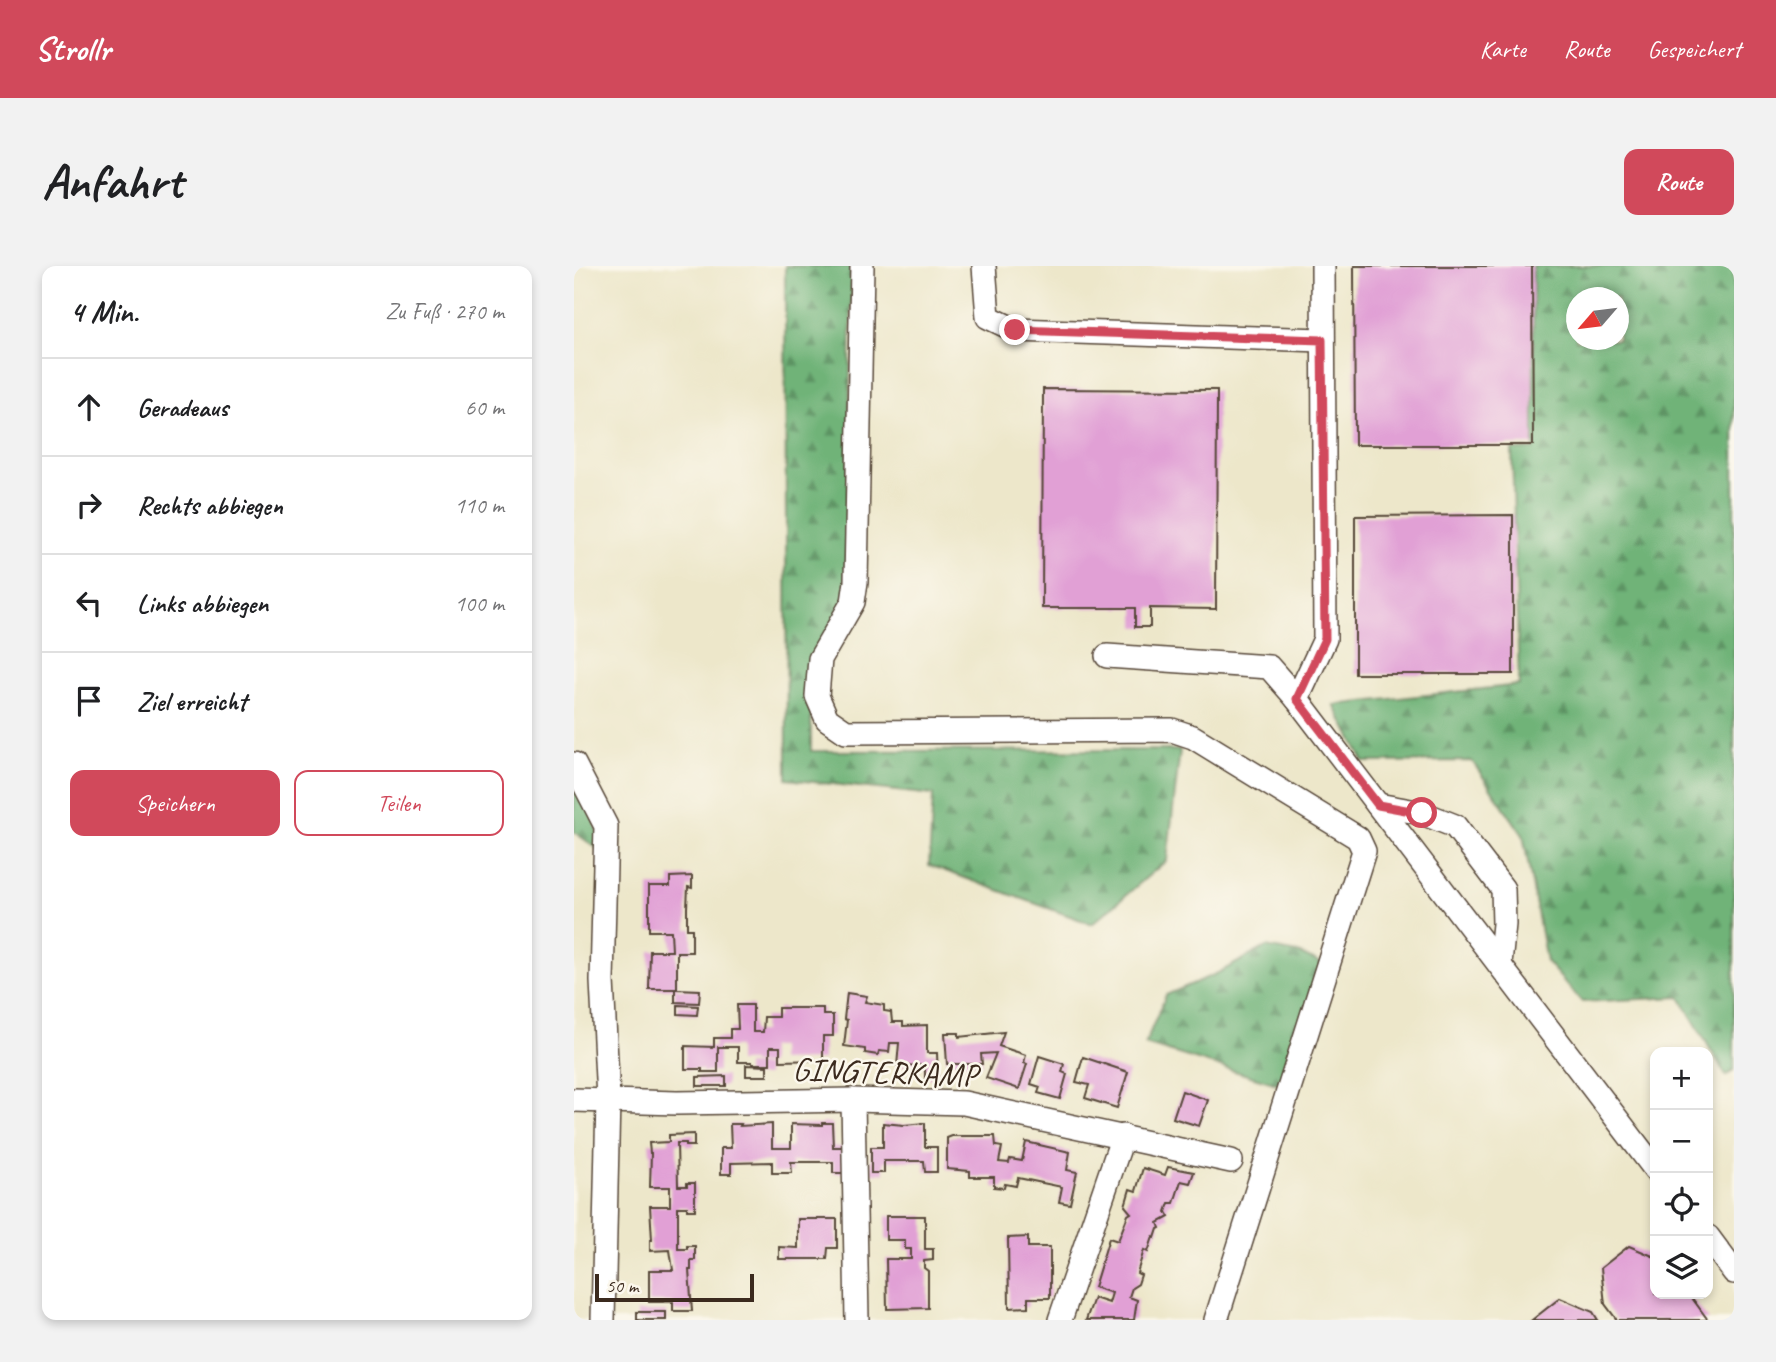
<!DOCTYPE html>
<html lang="de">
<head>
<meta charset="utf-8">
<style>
  :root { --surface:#fff; --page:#f2f2f2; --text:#202124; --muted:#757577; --line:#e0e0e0; --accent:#d1495b }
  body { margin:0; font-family:Caveat,sans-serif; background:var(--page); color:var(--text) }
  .controls { position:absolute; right:21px; bottom:21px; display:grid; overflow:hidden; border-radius:14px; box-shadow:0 4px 10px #0003 }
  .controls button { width:63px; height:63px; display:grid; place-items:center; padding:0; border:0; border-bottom:2px solid var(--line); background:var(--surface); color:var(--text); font:35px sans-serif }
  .compass { position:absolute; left:992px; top:21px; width:63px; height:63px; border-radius:50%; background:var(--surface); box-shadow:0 4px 10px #0003; rotate:242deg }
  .scale { position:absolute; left:21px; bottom:18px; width:159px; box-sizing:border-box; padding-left:7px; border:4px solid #3b2a1e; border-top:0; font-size:19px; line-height:24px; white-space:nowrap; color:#3b2a1e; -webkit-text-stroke:5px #fbf7ec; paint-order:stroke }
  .stop { position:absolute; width:21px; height:21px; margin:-16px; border:5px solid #d1495b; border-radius:50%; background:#fff }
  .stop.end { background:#d1495b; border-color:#fff; box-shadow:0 2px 7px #0008 }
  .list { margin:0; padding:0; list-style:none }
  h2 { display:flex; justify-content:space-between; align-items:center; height:91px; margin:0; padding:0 28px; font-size:30px }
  h2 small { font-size:23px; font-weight:400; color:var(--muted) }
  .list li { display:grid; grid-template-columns:46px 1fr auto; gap:21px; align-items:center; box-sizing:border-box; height:98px; padding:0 28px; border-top:2px solid var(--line) }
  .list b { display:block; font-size:26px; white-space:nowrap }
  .list em { font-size:23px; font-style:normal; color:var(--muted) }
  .actions { display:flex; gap:14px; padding:21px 28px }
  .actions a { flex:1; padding:16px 0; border:2px solid var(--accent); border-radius:14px; text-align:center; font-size:24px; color:var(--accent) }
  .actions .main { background:var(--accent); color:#fff }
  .icon { flex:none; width:38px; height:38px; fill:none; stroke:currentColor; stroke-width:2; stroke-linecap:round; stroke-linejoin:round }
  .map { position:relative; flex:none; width:1160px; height:1054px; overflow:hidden; border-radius:14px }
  header { display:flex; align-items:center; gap:42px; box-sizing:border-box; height:98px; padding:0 35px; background:var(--accent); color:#fff }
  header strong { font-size:33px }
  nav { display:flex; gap:38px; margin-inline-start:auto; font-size:24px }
  .intro { display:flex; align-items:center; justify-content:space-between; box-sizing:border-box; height:168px; padding:0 42px }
  h1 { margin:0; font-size:49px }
  .button { padding:18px 32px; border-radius:14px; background:var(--accent); color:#fff; font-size:24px; font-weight:700 }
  main { display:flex; gap:42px; padding:0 42px }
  aside { flex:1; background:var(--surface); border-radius:14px; box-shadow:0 4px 10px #0003 }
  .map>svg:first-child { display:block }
  .forest { fill:url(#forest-firs); stroke:#556e4b; stroke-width:2; fill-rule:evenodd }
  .building { fill:#e1a0d5 }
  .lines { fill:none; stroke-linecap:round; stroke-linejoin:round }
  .minor-casing { stroke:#564638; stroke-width:26 }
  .minor { stroke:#fff; stroke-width:23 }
  .route { stroke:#d1495b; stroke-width:9 }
  .labels { text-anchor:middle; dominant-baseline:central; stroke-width:5; stroke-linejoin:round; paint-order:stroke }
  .street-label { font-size:33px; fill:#3b2a1e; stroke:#fbf7ec }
</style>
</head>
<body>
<header>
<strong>Strollr</strong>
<nav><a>Karte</a><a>Route</a><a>Gespeichert</a></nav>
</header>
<div class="intro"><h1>Anfahrt</h1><a class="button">Route</a></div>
<main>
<aside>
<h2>4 Min.<small>Zu Fuß · 270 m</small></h2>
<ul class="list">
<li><svg class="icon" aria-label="ahead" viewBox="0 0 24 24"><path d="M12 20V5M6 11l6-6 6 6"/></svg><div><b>Geradeaus</b></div><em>60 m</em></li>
<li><svg class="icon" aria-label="right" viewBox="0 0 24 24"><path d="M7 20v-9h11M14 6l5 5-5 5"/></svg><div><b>Rechts abbiegen</b></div><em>110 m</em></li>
<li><svg class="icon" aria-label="left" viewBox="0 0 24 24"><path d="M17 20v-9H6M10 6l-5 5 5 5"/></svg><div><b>Links abbiegen</b></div><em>100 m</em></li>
<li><svg class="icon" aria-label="arrive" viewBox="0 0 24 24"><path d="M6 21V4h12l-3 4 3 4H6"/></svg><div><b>Ziel erreicht</b></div></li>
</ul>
<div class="actions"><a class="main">Speichern</a><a>Teilen</a></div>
</aside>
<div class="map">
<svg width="1160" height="1054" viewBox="0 0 1160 1054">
  <defs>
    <pattern id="forest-firs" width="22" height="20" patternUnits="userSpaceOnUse" patternTransform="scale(1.75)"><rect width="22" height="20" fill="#6fb378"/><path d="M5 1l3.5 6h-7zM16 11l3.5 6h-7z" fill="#5c9262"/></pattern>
  </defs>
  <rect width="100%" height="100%" fill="#fbf7ec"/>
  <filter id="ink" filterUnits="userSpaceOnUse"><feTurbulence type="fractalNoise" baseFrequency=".0143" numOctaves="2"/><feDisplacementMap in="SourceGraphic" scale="14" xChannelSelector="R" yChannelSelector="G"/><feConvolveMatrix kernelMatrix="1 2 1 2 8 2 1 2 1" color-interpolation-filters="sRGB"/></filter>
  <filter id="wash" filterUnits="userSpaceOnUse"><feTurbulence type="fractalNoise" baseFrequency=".00686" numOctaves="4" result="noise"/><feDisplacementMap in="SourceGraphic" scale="28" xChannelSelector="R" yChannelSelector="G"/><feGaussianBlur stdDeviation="1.57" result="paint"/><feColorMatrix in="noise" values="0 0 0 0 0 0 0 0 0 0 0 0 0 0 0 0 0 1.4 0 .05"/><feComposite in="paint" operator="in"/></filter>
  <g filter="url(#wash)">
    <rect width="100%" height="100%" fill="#ede7ca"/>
    <g class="forest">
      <path d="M 211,0 L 278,0 L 272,335 L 237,400 L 237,485 L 606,484 L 593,594 L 518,658 L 355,599 L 359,529 L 213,513 Z"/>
      <path d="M 959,0 L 1160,0 L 1160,804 L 1152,810 L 1106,731 L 1008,736 L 972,695 L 949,569 L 898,495 L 790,496 L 760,439 L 945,419 L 938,184 L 960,183 ZM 1002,32 L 1044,32 L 1044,74 L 1002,74 Z"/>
      <path d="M 0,498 L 31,588 L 0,566 Z"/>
      <path d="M 692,681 L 724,687 L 753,700 L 713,821 L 571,778 L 592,729 L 644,707 Z"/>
    </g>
    <g id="blocks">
      <g class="building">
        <path d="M 780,0 L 958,0 L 959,179 L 781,179 Z"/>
        <path d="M 469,123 L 643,124 L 642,343 L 576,342 L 576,361 L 561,361 L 561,342 L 468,342 Z"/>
        <path d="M 939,249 L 939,408 L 781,408 L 781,250 Z"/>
        <path d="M 118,610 L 118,622 L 114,621 L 113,642 L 113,663 L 118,663 L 118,686 L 103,686 L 103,723 L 126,724 L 125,737 L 101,736 L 101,723 L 75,723 L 76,685 L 98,685 L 97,665 L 75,665 L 75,620 L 96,620 L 96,611 Z"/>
        <path d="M 273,727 L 293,730 L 291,736 L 310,739 L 310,745 L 317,746 L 318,756 L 329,756 L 329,760 L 353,759 L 353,787 L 363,787 L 364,812 L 351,812 L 351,799 L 323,800 L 325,777 L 316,777 L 315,786 L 305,785 L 304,789 L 291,787 L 291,783 L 270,780 L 273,754 L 270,753 Z"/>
        <path d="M 104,739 L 124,740 L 123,749 L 104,748 Z"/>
        <path d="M 163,739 L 179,739 L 179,766 L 189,766 L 190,751 L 204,751 L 204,742 L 249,742 L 249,749 L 259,749 L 259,770 L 249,770 L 249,794 L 206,795 L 206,781 L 196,781 L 196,798 L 178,798 L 178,796 L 164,796 L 164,781 L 144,781 L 144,806 L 128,806 L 128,803 L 111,803 L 111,780 L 140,781 L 140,772 L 156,772 L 156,763 L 164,763 Z"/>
        <path d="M 430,766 L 425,780 L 452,789 L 450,797 L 453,798 L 445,823 L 412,812 L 422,787 L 407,788 L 408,798 L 373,798 L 371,767 L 385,767 L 385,771 Z"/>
        <path d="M 465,790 L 490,798 L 488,806 L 493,808 L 486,833 L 464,827 L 466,821 L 457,818 Z"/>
        <path d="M 509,791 L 554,806 L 543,842 L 511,832 L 515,819 L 502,816 Z"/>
        <path d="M 172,799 L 193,800 L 193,810 L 172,810 Z"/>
        <path d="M 152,810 L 152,820 L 123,820 L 123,811 Z"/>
        <path d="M 608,825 L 634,834 L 625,860 L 599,852 Z"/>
        <path d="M 248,857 L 258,857 L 259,881 L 269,881 L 269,907 L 259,907 L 259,896 L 217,896 L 218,907 L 198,907 L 198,896 L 157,897 L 157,908 L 147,908 L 147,882 L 157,882 L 156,858 L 167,858 L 166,860 L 198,858 L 198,882 L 217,882 L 217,858 L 248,859 Z"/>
        <path d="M 309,857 L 330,859 L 351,857 L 351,881 L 363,881 L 363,906 L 351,906 L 350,895 L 310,895 L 310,907 L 297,907 L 297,881 L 309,881 Z"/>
        <path d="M 120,868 L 120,880 L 112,880 L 112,877 L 103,877 L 104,920 L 113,920 L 113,917 L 121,917 L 121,944 L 113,944 L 113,941 L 104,941 L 104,983 L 113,983 L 113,980 L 121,980 L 121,994 L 117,994 L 117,1004 L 115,1004 L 118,1045 L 99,1045 L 99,1036 L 75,1036 L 75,1004 L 99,1004 L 96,984 L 76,985 L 76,974 L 78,974 L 76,940 L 96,940 L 96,921 L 76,921 L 77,887 L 76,887 L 75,877 L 95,876 L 95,869 Z"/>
        <path d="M 378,870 L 421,870 L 422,880 L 428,881 L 425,896 L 435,897 L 436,893 L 448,895 L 452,876 L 496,886 L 493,904 L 503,906 L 496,938 L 485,936 L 488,921 L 444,912 L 442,920 L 431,918 L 430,922 L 420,921 L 420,911 L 396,911 L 396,905 L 373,903 L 373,872 Z"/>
        <path d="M 594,901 L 620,906 L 616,917 L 607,915 L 600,937 L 595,937 L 592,946 L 595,951 L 584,957 L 586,962 L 584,963 L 581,972 L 579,971 L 574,986 L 570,984 L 563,1007 L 567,1009 L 564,1018 L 558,1022 L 555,1031 L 563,1034 L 560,1054 L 512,1054 L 520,1032 L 535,1037 L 538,1027 L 520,1021 L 535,972 L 544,975 L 554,949 L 557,947 L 551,940 L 556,923 L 562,925 L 569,902 L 591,909 Z"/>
        <path d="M 312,950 L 351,950 L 351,983 L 359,983 L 359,994 L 350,995 L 350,1002 L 354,1005 L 354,1042 L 313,1043 L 312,993 L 337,993 L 337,983 L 331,983 L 331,974 L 312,974 Z"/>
        <path d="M 224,953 L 263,953 L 263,982 L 254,982 L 253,993 L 205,993 L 205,981 L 224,982 Z"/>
        <path d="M 454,971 L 454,981 L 476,981 L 476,1032 L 454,1032 L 454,1041 L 435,1042 L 434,972 Z"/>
        <path d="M 1055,980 L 1081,991 L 1081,1028 L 1115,1028 L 1134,1054 L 1043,1054 L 1031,1038 L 1027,1002 Z"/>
        <path d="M 986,1032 L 1019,1046 L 1024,1054 L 958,1054 Z"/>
        <rect x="63" y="1046" width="29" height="8"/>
      </g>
    </g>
  </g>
  <g filter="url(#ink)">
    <use href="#blocks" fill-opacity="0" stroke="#564638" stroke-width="2"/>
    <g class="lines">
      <g class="minor-casing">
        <g id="minor">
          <path d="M 288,0 L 282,316 L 279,336 L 246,393 L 243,430 L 253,453 L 272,466 L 598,464 L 619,471 L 784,572 L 790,585 L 642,1054"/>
          <path d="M 410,0 L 414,51 L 441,64 L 748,74"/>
          <path d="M 749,0 L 751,373 L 723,433 L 1081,903"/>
          <path d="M 533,390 L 695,401 L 723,433"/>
          <path d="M 0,498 L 32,560 L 28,715 L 34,833 L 29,1054"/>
          <path d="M 804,539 L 848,547 L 881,560 L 929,623 L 930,658 L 926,698"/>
          <path d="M 0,834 L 103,837 L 279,834 L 390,837 L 657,895"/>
          <path d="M 279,834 L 283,1054"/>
          <path d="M 1134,971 L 1160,1006"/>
          <path d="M 486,1054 L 549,870"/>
        </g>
      </g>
      <use href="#minor" class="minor"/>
    </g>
  </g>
  <g class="lines" filter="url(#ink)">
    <path class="route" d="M 441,64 L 748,74 L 751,373 L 723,433 L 804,539 L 848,547"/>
  </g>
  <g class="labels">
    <g class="street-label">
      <text transform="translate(311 806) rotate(2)">GINGTERKAMP</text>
    </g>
  </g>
</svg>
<div class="controls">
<button>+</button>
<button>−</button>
<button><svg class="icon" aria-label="locate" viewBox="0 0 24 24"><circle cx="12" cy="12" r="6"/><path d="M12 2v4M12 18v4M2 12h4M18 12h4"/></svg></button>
<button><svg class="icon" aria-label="layers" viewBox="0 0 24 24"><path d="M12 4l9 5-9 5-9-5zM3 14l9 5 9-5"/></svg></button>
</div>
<svg class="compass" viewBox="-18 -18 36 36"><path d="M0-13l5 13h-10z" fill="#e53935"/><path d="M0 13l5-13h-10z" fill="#757577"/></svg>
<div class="scale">50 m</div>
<div class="stop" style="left:848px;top:547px"></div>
<div class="stop end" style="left:441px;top:64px"></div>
</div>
</main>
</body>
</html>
